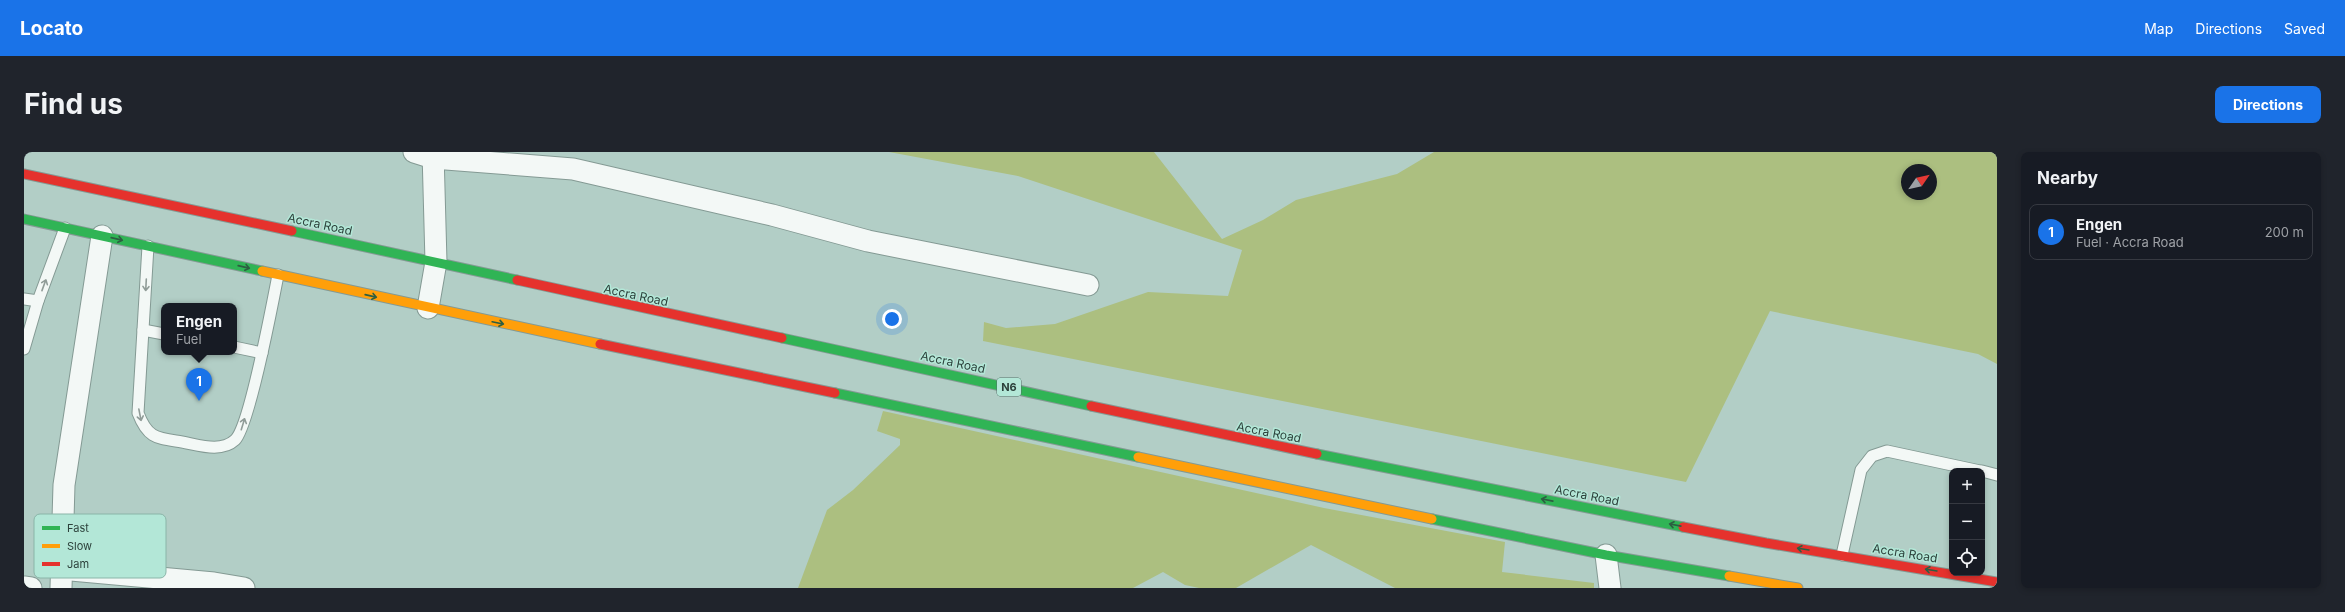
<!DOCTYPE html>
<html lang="en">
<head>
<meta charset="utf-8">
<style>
  :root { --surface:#171b24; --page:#20242c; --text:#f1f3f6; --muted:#9ea1a6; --line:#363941; --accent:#1a73e8 }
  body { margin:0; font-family:Inter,sans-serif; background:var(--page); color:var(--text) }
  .controls { position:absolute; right:12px; bottom:12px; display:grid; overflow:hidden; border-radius:8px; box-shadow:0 2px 6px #0003 }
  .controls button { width:36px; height:36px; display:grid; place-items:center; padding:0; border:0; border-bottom:1px solid var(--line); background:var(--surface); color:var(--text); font:20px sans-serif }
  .compass { position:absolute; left:1877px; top:12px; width:36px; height:36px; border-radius:50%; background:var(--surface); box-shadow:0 2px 6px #0003; rotate:56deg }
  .you { position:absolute; left:868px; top:167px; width:14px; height:14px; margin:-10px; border:3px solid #fff; border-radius:50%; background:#1a73e8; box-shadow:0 0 0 6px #1a73e833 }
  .badge { display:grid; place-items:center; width:26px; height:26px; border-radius:50%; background:var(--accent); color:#fff; font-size:13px; font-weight:700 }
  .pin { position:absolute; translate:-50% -33px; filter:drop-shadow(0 1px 2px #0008) }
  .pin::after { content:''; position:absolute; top:21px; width:14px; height:12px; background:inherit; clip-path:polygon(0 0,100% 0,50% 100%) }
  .popup { position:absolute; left:137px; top:151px; width:76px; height:52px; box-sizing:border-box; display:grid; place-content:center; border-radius:8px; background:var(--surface); filter:drop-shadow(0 1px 3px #0005); font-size:13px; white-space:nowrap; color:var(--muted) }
  .popup b { font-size:15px; color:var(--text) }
  .popup::after { content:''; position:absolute; left:50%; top:100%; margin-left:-8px; border:8px solid transparent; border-top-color:var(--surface) }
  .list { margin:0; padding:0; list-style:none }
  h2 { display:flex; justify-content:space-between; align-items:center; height:52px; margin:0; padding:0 16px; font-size:17px }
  h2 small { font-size:13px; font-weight:400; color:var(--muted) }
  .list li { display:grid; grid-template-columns:26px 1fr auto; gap:12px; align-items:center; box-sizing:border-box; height:56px; margin:0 8px 8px; padding:0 8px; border:1px solid var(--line); border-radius:8px }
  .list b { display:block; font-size:15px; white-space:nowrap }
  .list p { margin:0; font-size:13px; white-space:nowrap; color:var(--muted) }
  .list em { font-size:13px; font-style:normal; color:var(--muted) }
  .icon { flex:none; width:22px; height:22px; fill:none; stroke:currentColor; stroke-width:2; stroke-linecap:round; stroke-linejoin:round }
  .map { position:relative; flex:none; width:1973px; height:436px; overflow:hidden; border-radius:8px }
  header { display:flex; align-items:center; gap:24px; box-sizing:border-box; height:56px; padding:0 20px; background:var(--accent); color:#fff }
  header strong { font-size:19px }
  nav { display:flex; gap:22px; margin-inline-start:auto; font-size:14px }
  .intro { display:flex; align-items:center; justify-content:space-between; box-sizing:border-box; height:96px; padding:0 24px }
  h1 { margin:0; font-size:28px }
  .button { padding:10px 18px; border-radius:8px; background:var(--accent); color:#fff; font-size:14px; font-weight:700 }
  main { display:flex; gap:24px; padding:0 24px }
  aside { flex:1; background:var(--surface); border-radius:8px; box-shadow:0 2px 6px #0003 }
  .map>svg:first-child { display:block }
  .green { fill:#acbf80; fill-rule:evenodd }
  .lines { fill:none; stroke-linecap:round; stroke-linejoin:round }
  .lane-casing { stroke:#849a94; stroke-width:13 }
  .street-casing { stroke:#849a94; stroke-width:23 }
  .fast-casing { stroke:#849a94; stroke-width:11 }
  .slow-casing { stroke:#849a94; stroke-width:11 }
  .jam-casing { stroke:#849a94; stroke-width:11 }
  .lane { stroke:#f3f8f6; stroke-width:11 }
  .street { stroke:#f3f8f6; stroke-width:21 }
  .fast { stroke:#30b455; stroke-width:9 }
  .slow { stroke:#ff9f0a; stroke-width:9 }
  .jam { stroke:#e5322d; stroke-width:9 }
  .oneway { stroke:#2d5e42 }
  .oneway2 { stroke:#909c98 }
  .labels { text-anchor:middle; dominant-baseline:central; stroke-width:3; stroke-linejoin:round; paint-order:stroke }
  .shield { fill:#b3e7d7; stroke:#54736a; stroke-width:1 }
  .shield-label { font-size:11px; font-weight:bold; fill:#2c413b }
  .street-label { font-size:12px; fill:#2c413b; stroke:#b3e7d7 }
  .key { fill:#b3e7d7; stroke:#8ab5a8; stroke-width:1 }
  .key-label { font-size:11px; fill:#2c413b }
</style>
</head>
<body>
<header>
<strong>Locato</strong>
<nav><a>Map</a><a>Directions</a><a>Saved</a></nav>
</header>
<div class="intro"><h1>Find us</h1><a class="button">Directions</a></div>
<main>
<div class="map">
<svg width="1973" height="436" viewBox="0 0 1973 436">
  <rect width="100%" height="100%" fill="#b2cec6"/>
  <g class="green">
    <path d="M 865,0 L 1130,0 L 1198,87 L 1239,68 L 1272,48 L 1373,22 L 1410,0 L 1973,0 L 1973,212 L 1954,202 L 1746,159 L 1662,330 L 959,189 L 960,170 L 982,176 L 1031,172 L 1124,140 L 1204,144 L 1218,98 L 994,24 ZM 1883,18 L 1907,18 L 1907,42 L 1883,42 Z"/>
    <path d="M 859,259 L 1300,356 L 1481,390 L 1478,420 L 1570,431 L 1570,436 L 1371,436 L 1287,393 L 1212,436 L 1175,436 L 1161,433 L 1139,420 L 1109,436 L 774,436 L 803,358 L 829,338 L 876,293 L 876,287 L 853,279 Z"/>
  </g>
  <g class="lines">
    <g class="lane-casing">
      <g id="lane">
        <path d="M 124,94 L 114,261 C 124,287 133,286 158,290 C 175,293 197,301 211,288 C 225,275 249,149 254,123"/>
        <path d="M 0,147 L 14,149"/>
        <path d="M 119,178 L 140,182"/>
        <path d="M 210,195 L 238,201"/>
        <path d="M 0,197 L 14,149 L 41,76"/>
        <path d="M 1958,319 L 1973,323"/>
        <path d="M 1818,403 L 1837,318 L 1848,304 L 1863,299 L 1956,319"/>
      </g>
    </g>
    <g class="street-casing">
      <g id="street">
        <path d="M 390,0 L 409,6 L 549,17 L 748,63 L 844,89 L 1064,133"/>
        <path d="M 404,156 L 412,110 L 409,0"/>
        <path d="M 1582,403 L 1586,436"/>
        <path d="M 36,417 L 190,431 L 220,436"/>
        <path d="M 0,435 L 7,436"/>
        <path d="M 37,436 L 40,333 L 78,84"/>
      </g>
    </g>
    <g class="fast-casing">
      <g id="fast">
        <path d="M 0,67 L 238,119"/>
        <path d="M 268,79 L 493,128"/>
        <path d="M 758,186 L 1067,254"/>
        <path d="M 811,241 L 1114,305"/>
        <path d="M 1293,302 L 1659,375"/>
        <path d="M 1408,367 L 1582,403 L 1705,424"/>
      </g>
    </g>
    <g class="slow-casing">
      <g id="slow">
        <path d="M 238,119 L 576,192"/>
        <path d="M 1114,305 L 1408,367"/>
        <path d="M 1705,424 L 1774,436"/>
      </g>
    </g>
    <g class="jam-casing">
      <g id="jam">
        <path d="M 0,22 L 268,79"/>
        <path d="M 493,128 L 758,186"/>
        <path d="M 576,192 L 811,241"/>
        <path d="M 1067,254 L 1293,302"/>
        <path d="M 1659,375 L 1742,391 L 1973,430"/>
      </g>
    </g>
    <use href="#lane" class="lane"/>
    <use href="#street" class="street"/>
    <use href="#fast" class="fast"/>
    <use href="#slow" class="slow"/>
    <use href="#jam" class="jam"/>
  </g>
  <defs><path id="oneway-shaft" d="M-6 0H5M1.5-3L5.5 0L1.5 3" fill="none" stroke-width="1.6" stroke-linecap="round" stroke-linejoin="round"/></defs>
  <g class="oneway">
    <use href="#oneway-shaft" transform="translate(93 87) rotate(13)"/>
    <use href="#oneway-shaft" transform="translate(220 115) rotate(13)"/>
    <use href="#oneway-shaft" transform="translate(347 144) rotate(13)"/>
    <use href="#oneway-shaft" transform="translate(474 171) rotate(12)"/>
    <use href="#oneway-shaft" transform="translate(1523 348) rotate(-169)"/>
    <use href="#oneway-shaft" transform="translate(1651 373) rotate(-169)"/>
    <use href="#oneway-shaft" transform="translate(1779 397) rotate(-171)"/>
    <use href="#oneway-shaft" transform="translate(1907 418) rotate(-171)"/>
  </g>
  <g class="oneway2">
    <use href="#oneway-shaft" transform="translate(20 133) rotate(-70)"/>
    <use href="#oneway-shaft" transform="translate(122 133) rotate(93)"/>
    <use href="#oneway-shaft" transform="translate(116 263) rotate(79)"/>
    <use href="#oneway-shaft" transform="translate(219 272) rotate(-73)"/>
  </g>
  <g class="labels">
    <rect class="shield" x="973" y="226" width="24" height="18" rx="3"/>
    <g class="shield-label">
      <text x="985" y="235">N6</text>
    </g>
    <g class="street-label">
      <text transform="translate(296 72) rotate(12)">Accra Road</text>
      <text transform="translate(612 143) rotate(12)">Accra Road</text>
      <text transform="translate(929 210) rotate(12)">Accra Road</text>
      <text transform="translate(1245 280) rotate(11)">Accra Road</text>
      <text transform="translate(1563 343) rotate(11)">Accra Road</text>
      <text transform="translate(1881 401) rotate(9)">Accra Road</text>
    </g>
  </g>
  <rect x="10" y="362" width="132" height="64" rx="6" class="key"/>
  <rect x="18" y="374" width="18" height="4" fill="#30b455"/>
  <rect x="18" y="392" width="18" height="4" fill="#ff9f0a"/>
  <rect x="18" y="410" width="18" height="4" fill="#e5322d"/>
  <g class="key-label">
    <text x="43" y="380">Fast</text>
    <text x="43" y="398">Slow</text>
    <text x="43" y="416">Jam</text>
  </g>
</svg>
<div class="controls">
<button>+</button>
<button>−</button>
<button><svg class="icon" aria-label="locate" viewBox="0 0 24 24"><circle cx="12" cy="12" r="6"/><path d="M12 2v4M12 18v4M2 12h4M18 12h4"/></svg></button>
</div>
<svg class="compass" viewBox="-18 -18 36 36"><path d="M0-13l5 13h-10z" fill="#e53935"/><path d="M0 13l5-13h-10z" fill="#9ea1a6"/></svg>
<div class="you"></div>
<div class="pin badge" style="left:175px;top:249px">1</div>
<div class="popup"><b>Engen</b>Fuel</div>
</div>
<aside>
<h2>Nearby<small></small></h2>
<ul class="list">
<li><span class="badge">1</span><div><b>Engen</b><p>Fuel · Accra Road</p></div><em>200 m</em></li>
</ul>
</aside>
</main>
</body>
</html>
